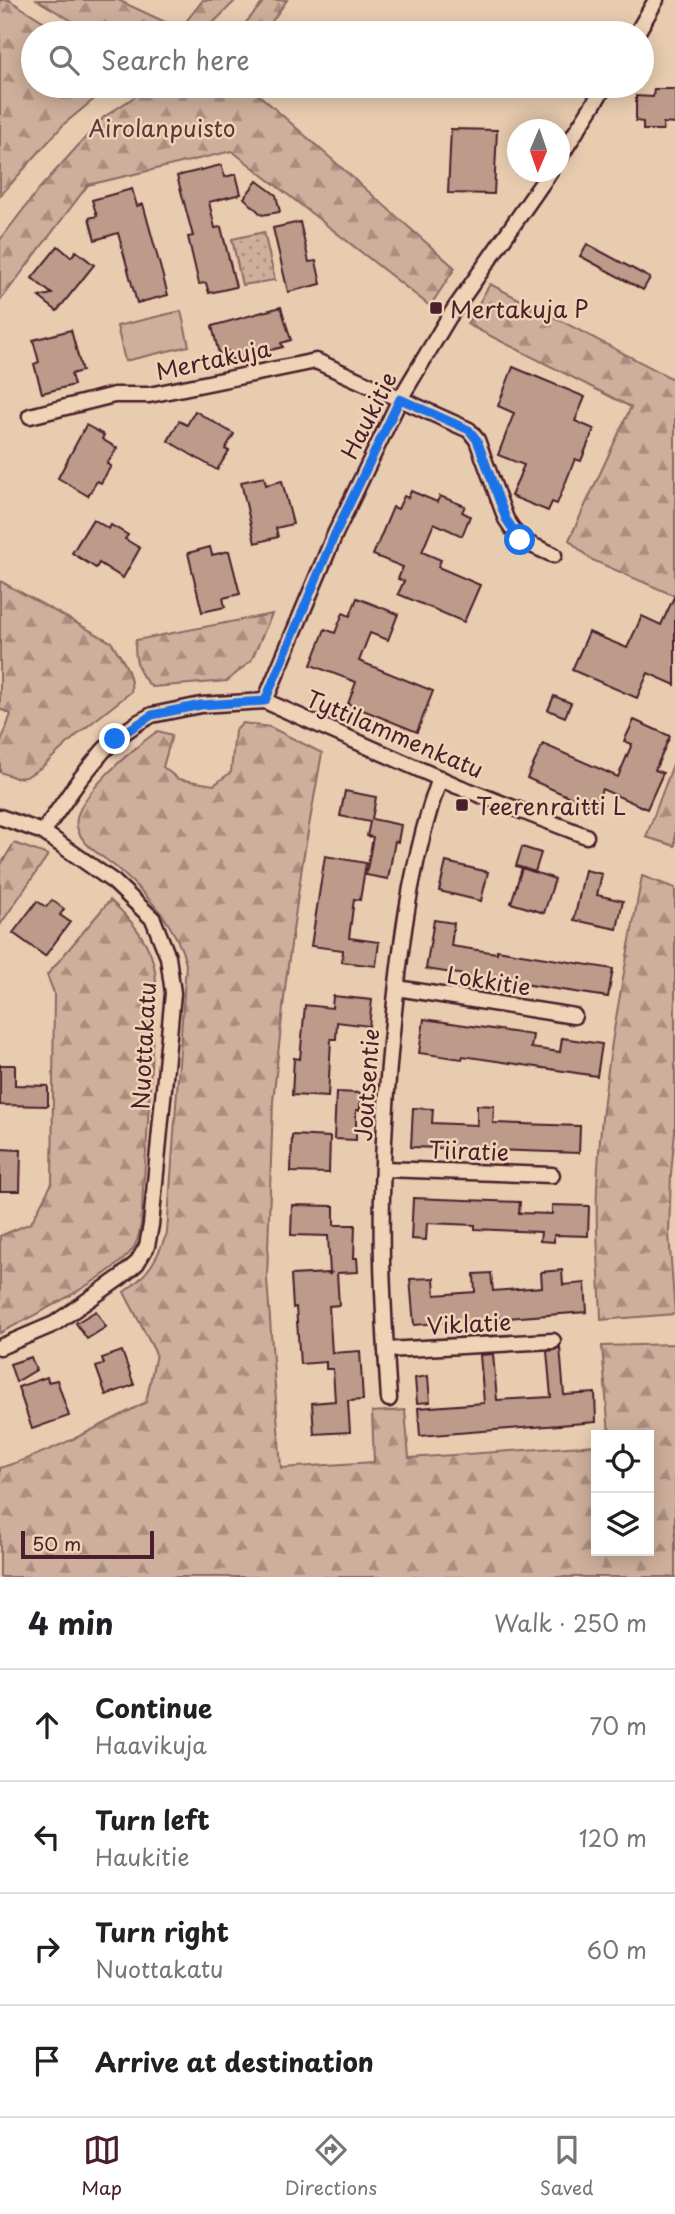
<!DOCTYPE html>
<html lang="en">
<head>
<meta charset="utf-8">
<style>
  :root { --surface:#fff; --page:#f2f2f2; --text:#202124; --muted:#757577; --line:#e0e0e0; --accent:#4a1f2b }
  body { margin:0; font-family:"Playpen Sans",sans-serif; background:var(--page); color:var(--text) }
  .controls { position:absolute; right:21px; bottom:21px; display:grid; overflow:hidden; border-radius:0px; box-shadow:0 4px 18px #0003 }
  .controls button { width:63px; height:63px; display:grid; place-items:center; padding:0; border:0; border-bottom:2px solid var(--line); background:var(--surface); color:var(--text); font:35px sans-serif }
  .compass { position:absolute; left:507px; top:119px; width:63px; height:63px; border-radius:50%; background:var(--surface); box-shadow:0 4px 18px #0003; rotate:182deg }
  .scale { position:absolute; left:21px; bottom:18px; width:133px; box-sizing:border-box; padding-left:7px; border:4px solid #4a1f2b; border-top:0; font-size:19px; line-height:24px; white-space:nowrap; color:#4a1f2b; -webkit-text-stroke:5px #efd3b6; paint-order:stroke }
  .stop { position:absolute; width:21px; height:21px; margin:-16px; border:5px solid #1a73e8; border-radius:50%; background:#fff }
  .stop.end { background:#1a73e8; border-color:#fff; box-shadow:0 2px 7px #0008 }
  .list { margin:0; padding:0; list-style:none }
  h2 { display:flex; justify-content:space-between; align-items:center; height:91px; margin:0; padding:0 28px; font-size:30px }
  h2 small { font-size:23px; font-weight:400; color:var(--muted) }
  .list li { display:grid; grid-template-columns:46px 1fr auto; gap:21px; align-items:center; box-sizing:border-box; height:112px; padding:0 28px; border-top:2px solid var(--line) }
  .list b { display:block; font-size:26px; white-space:nowrap }
  .list p { margin:0; font-size:23px; white-space:nowrap; color:var(--muted) }
  .list em { font-size:23px; font-style:normal; color:var(--muted) }
  .icon { flex:none; width:38px; height:38px; fill:none; stroke:currentColor; stroke-width:2; stroke-linecap:round; stroke-linejoin:round }
  .map { position:relative; flex:none; width:675px; height:1577px; overflow:hidden }
  .search { position:absolute; background:var(--surface); box-shadow:0 4px 18px #0003; left:21px; right:21px; top:21px; height:77px; display:flex; align-items:center; gap:18px; box-sizing:border-box; padding:0 24px; border-radius:38px; color:var(--muted); font-size:26px }
  .sheet { height:539px; background:var(--surface) }
  nav { display:flex; justify-content:space-around; align-items:center; box-sizing:border-box; height:98px; border-top:2px solid var(--line); background:var(--surface); font-size:19px; color:var(--muted) }
  nav a { display:grid; justify-items:center; gap:4px }
  nav .on { color:var(--accent) }
  .map>svg:first-child { display:block }
  .forest { fill:url(#forest-firs); stroke:#8c6763; stroke-width:2 }
  .park { fill:url(#park-dots); stroke:#8c6763; stroke-width:2 }
  .garden { fill:#ceaf9b; stroke:#8c6763; stroke-width:2 }
  .building { fill:#bc9b8b; stroke:#4a1f2b; stroke-width:2 }
  .lines { fill:none; stroke-linecap:round; stroke-linejoin:round }
  .minor-casing { stroke:#4a1f2b; stroke-width:19 }
  .minor { stroke:#efd3b6; stroke-width:14 }
  .route { stroke:#1a73e8; stroke-width:9 }
  .poi-dot { fill:#4a1f2b; stroke:#efd3b6; stroke-width:2.5 }
  .labels { text-anchor:middle; dominant-baseline:central; stroke-width:5; stroke-linejoin:round; paint-order:stroke }
  .park-label { font-size:23px; fill:#5e353c; stroke:#efd3b6 }
  .poi-label { font-size:23px; fill:#4a1f2b; stroke:#efd3b6; text-anchor:start }
  .street-label { font-size:23px; fill:#4a1f2b; stroke:#efd3b6 }
</style>
</head>
<body>
<div class="map">
<svg width="675" height="1577" viewBox="0 0 675 1577">
  <defs>
    <pattern id="forest-firs" width="22" height="20" patternUnits="userSpaceOnUse" patternTransform="scale(1.75)"><rect width="22" height="20" fill="#ceaf9b"/><path d="M5 1l3.5 6h-7zM16 11l3.5 6h-7z" fill="#a98e7f"/></pattern>
    <pattern id="park-dots" width="8" height="8" patternUnits="userSpaceOnUse" patternTransform="scale(1.75)"><rect width="8" height="8" fill="#ceaf9b"/><path d="M2 2h.1M6 6h.1" fill="none" stroke="#a98e7f" stroke-width="1.8" stroke-linecap="round"/></pattern>
  </defs>
  <rect width="100%" height="100%" fill="#e8ccb0"/>
  <filter id="ink" filterUnits="userSpaceOnUse"><feTurbulence type="fractalNoise" baseFrequency=".0143" numOctaves="2"/><feDisplacementMap in="SourceGraphic" scale="14" xChannelSelector="R" yChannelSelector="G"/><feConvolveMatrix kernelMatrix="1 2 1 2 8 2 1 2 1" color-interpolation-filters="sRGB"/></filter>
  <g filter="url(#ink)">
    <g class="forest">
      <path d="M 0,0 L 9,0 L 62,33 L 33,33 L 33,86 L 110,86 L 64,124 L 0,196 Z"/>
      <path d="M 37,0 L 118,0 L 180,29 L 203,0 L 236,0 L 203,33 L 92,33 Z"/>
      <path d="M 265,0 L 287,0 L 264,33 L 237,33 Z"/>
      <path d="M 151,86 L 249,86 L 455,268 L 430,306 L 232,151 L 88,185 L 0,301 L 0,240 L 39,189 L 104,117 Z"/>
      <path d="M 490,284 L 675,380 L 675,596 L 590,559 L 569,540 L 631,407 L 467,324 Z"/>
      <path d="M 0,581 L 111,642 C 120,655 134,675 131,692 L 79,733 L 42,767 L 26,777 L 16,778 L 0,772 L 0,745 L 11,714 L 0,709 Z"/>
      <path d="M 272,614 L 251,661 L 227,681 L 152,687 C 138,675 133,657 136,640 Z"/>
      <path d="M 243,723 L 270,727 L 322,753 L 303,860 L 286,980 L 273,1102 L 267,1279 L 281,1468 L 374,1462 L 372,1412 L 405,1410 L 409,1458 L 596,1445 L 596,1551 L 649,1551 L 649,1435 L 609,1435 L 602,1346 L 675,1344 L 675,1577 L 0,1577 L 0,1468 C 51,1452 99,1427 146,1402 L 156,1354 L 124,1292 C 149,1274 156,1261 167,1233 L 186,964 C 177,925 147,895 118,869 C 105,857 81,846 77,827 C 70,800 137,745 158,731 L 172,735 L 163,767 L 178,779 L 214,785 L 231,772 L 235,731 Z"/>
      <path d="M 675,759 L 675,846 L 646,837 Z"/>
      <path d="M 14,843 L 48,855 L 0,925 L 0,866 Z"/>
      <path d="M 642,876 L 675,888 L 675,1131 L 671,1174 L 669,1234 L 675,1314 L 601,1320 C 600,1276 595,1231 597,1187 C 601,1082 623,979 642,876 Z"/>
      <path d="M 110,900 C 130,918 151,943 155,971 C 158,987 153,1012 153,1029 C 150,1083 148,1136 143,1189 C 142,1207 143,1231 134,1247 C 118,1274 31,1317 0,1333 L 0,1236 L 31,1223 L 52,1183 L 54,993 L 47,975 Z"/>
    </g>
    <path class="park" d="M 264,232 L 275,280 L 242,285 L 232,239 Z"/>
    <path class="garden" d="M 181,311 L 189,346 L 125,361 L 117,326 Z"/>
    <g class="building">
      <path d="M 654,89 L 675,89 L 675,124 L 663,123 L 663,130 L 643,130 L 643,122 L 636,121 L 636,96 L 653,97 Z"/>
      <path d="M 451,129 L 497,130 L 494,194 L 448,193 Z"/>
      <path d="M 221,165 L 225,177 L 236,174 L 241,194 L 209,202 L 215,228 L 221,227 L 236,287 L 209,293 L 206,283 L 199,284 L 188,237 L 193,236 L 177,176 Z"/>
      <path d="M 257,181 L 276,195 L 280,212 L 262,215 L 244,198 Z"/>
      <path d="M 132,189 L 137,206 L 143,204 L 168,295 L 137,303 L 118,233 L 95,240 L 89,218 L 97,216 L 92,200 Z"/>
      <path d="M 300,222 L 309,262 L 316,261 L 321,284 L 288,292 L 273,228 Z"/>
      <path d="M 587,244 L 650,278 L 643,290 L 580,256 Z"/>
      <path d="M 58,246 L 71,257 L 76,251 L 94,265 L 57,311 L 39,297 L 52,294 L 32,278 Z"/>
      <path d="M 281,307 L 291,340 L 281,343 L 283,347 L 230,360 L 228,351 L 219,354 L 212,326 Z"/>
      <path d="M 71,330 L 82,371 L 71,374 L 74,385 L 42,393 L 34,364 L 39,362 L 33,340 Z"/>
      <path d="M 513,367 L 585,397 L 575,421 L 594,429 L 581,461 L 575,459 L 557,504 L 552,502 L 548,511 L 511,496 L 524,465 L 498,455 L 514,413 L 498,406 Z"/>
      <path d="M 195,411 L 234,434 L 225,449 L 229,451 L 217,470 L 168,441 L 179,421 L 187,425 Z"/>
      <path d="M 86,425 L 104,435 L 102,439 L 117,448 L 107,464 L 111,466 L 101,483 L 97,481 L 88,496 L 58,478 Z"/>
      <path d="M 264,477 L 266,485 L 282,481 L 293,524 L 276,528 L 278,537 L 255,543 L 241,482 Z"/>
      <path d="M 411,491 L 437,502 L 440,496 L 465,506 L 462,512 L 470,516 L 462,536 L 434,523 L 422,552 L 441,560 L 438,567 L 480,585 L 464,622 L 398,594 L 404,581 L 398,579 L 403,567 L 373,555 L 393,507 L 398,509 L 404,496 L 408,498 Z"/>
      <path d="M 93,519 L 109,529 L 111,525 L 128,535 L 125,539 L 140,548 L 123,578 L 99,563 L 96,568 L 72,553 Z"/>
      <path d="M 210,547 L 212,555 L 229,551 L 240,594 L 223,598 L 225,607 L 202,612 L 188,553 Z"/>
      <path d="M 675,595 L 675,685 L 648,673 L 637,698 L 572,670 L 589,632 L 627,648 L 642,616 L 661,625 Z"/>
      <path d="M 357,598 L 398,614 L 388,640 L 370,633 L 359,661 L 433,691 L 417,732 L 348,704 L 356,682 L 311,665 L 325,629 L 335,633 L 343,613 L 350,616 Z"/>
      <path d="M 554,696 L 571,703 L 565,717 L 548,710 Z"/>
      <path d="M 634,720 L 670,736 L 655,770 L 663,773 L 647,809 L 602,789 L 594,808 L 527,778 L 543,744 L 618,777 L 632,744 L 624,741 Z"/>
      <path d="M 345,791 L 376,797 L 372,819 L 401,825 L 398,842 L 395,841 L 388,879 L 366,875 L 373,837 L 367,836 L 370,822 L 340,816 Z"/>
      <path d="M 522,847 L 541,853 L 535,872 L 516,866 Z"/>
      <path d="M 325,856 L 366,863 L 360,900 L 354,899 L 349,938 L 379,942 L 376,966 L 342,962 L 343,950 L 311,946 Z"/>
      <path d="M 446,862 L 488,872 L 481,901 L 439,891 Z"/>
      <path d="M 522,868 L 555,879 L 544,913 L 511,903 Z"/>
      <path d="M 585,870 L 602,874 L 597,895 L 623,901 L 617,929 L 574,920 Z"/>
      <path d="M 52,900 L 64,909 L 60,915 L 70,922 L 45,956 L 13,933 L 37,901 L 46,907 Z"/>
      <path d="M 434,920 L 454,923 L 451,946 L 497,953 L 497,950 L 613,969 L 608,997 L 426,969 Z"/>
      <path d="M 333,996 L 372,1000 L 369,1026 L 337,1022 L 336,1039 L 331,1039 L 328,1097 L 292,1095 L 294,1058 L 300,1059 L 305,1005 L 332,1008 Z"/>
      <path d="M 424,1019 L 533,1035 L 531,1048 L 560,1052 L 562,1038 L 602,1044 L 597,1076 L 463,1056 L 462,1059 L 419,1053 Z"/>
      <path d="M 0,1065 L 15,1065 L 15,1085 L 48,1086 L 48,1106 L 0,1105 Z"/>
      <path d="M 336,1092 L 360,1093 L 360,1110 L 356,1110 L 356,1140 L 334,1139 Z"/>
      <path d="M 477,1105 L 494,1106 L 493,1123 L 580,1126 L 579,1153 L 411,1147 L 413,1108 L 433,1109 L 432,1123 L 477,1125 Z"/>
      <path d="M 292,1135 L 330,1137 L 329,1173 L 291,1172 Z"/>
      <path d="M 0,1149 L 21,1150 L 20,1191 L 0,1191 Z"/>
      <path d="M 413,1198 L 520,1202 L 519,1213 L 552,1214 L 552,1205 L 589,1206 L 588,1236 L 554,1235 L 554,1242 L 540,1241 L 541,1232 L 475,1229 L 475,1225 L 427,1223 L 426,1240 L 411,1239 Z"/>
      <path d="M 292,1205 L 334,1206 L 334,1225 L 355,1225 L 354,1258 L 357,1258 L 358,1272 L 337,1273 L 339,1305 L 329,1306 L 332,1353 L 360,1351 L 363,1400 L 348,1401 L 350,1432 L 314,1434 L 312,1403 L 335,1401 L 333,1369 L 326,1369 L 326,1362 L 300,1364 L 296,1307 L 293,1308 L 291,1275 L 331,1273 L 330,1274 L 328,1236 L 291,1235 Z"/>
      <path d="M 562,1270 L 563,1285 L 585,1283 L 587,1312 L 414,1325 L 410,1279 L 434,1278 L 435,1295 L 475,1292 L 474,1274 L 491,1273 L 493,1291 L 542,1287 L 541,1272 Z"/>
      <path d="M 96,1311 L 106,1327 L 87,1339 L 76,1323 Z"/>
      <path d="M 560,1347 L 564,1395 L 595,1393 L 596,1422 L 420,1436 L 418,1408 L 484,1403 L 480,1355 L 493,1354 L 497,1400 L 551,1397 L 547,1351 L 554,1350 Z"/>
      <path d="M 122,1351 L 134,1385 L 106,1395 L 96,1367 L 104,1364 L 102,1358 Z"/>
      <path d="M 31,1357 L 36,1370 L 16,1382 L 10,1364 Z"/>
      <path d="M 428,1376 L 430,1402 L 417,1403 L 415,1378 Z"/>
      <path d="M 47,1377 L 48,1382 L 57,1380 L 69,1416 L 32,1429 L 18,1387 Z"/>
    </g>
    <g class="lines">
      <g class="minor-casing">
        <g id="minor">
          <path d="M 637,33 L 656,0"/>
          <path d="M 560,157 L 605,86"/>
          <path d="M 30,416 L 114,395 L 149,395 L 316,361 L 469,430 L 477,440 L 506,519 L 520,540 L 554,555"/>
          <path d="M 265,701 L 335,534 L 400,399 L 449,317 L 550,172"/>
          <path d="M 0,817 L 43,832"/>
          <path d="M 397,988 L 574,1016"/>
          <path d="M 384,1169 L 552,1175"/>
          <path d="M 0,1347 L 54,1324 L 121,1277 L 137,1263 L 147,1246 L 151,1225 L 173,993 L 168,957 L 153,919 L 114,882 L 43,832 L 80,779 L 103,751 L 115,739 L 139,722 L 152,715 L 201,705 L 265,701 L 457,786 L 586,836"/>
          <path d="M 386,1350 L 553,1341"/>
          <path d="M 389,1399 C 386,1353 383,1307 382,1261 C 380,1175 386,1087 395,1002 C 403,926 414,850 440,778"/>
        </g>
      </g>
      <use href="#minor" class="minor"/>
    </g>
  </g>
  <g class="lines" filter="url(#ink)">
    <path class="route" d="M 115,739 L 152,715 L 201,705 L 265,701 L 335,534 L 400,399 L 469,430 L 477,440 L 506,519 L 520,540"/>
  </g>
  <g class="poi-dot">
    <rect x="429" y="301" width="14" height="14" rx="3.5"/>
    <rect x="455" y="798" width="14" height="14" rx="3.5"/>
  </g>
  <g class="labels">
    <g class="park-label">
      <text x="162" y="127">Airolanpuisto</text>
    </g>
    <g class="poi-label">
      <text x="450" y="308">Mertakuja P</text>
      <text x="476" y="805">Teerenraitti L</text>
    </g>
    <g class="street-label">
      <text transform="translate(213 359) rotate(-12)">Mertakuja</text>
      <text transform="translate(368 415) rotate(-63)">Haukitie</text>
      <text transform="translate(395 733) rotate(23)">Tyttilammenkatu</text>
      <text transform="translate(489 980) rotate(9)">Lokkitie</text>
      <text transform="translate(143 1046) rotate(-87)">Nuottakatu</text>
      <text transform="translate(366 1085) rotate(-86)">Joutsentie</text>
      <text transform="translate(469 1150) rotate(2)">Tiiratie</text>
      <text transform="translate(469 1323) rotate(-3)">Viklatie</text>
    </g>
  </g>
</svg>
<div class="controls">
<button><svg class="icon" aria-label="locate" viewBox="0 0 24 24"><circle cx="12" cy="12" r="6"/><path d="M12 2v4M12 18v4M2 12h4M18 12h4"/></svg></button>
<button><svg class="icon" aria-label="layers" viewBox="0 0 24 24"><path d="M12 4l9 5-9 5-9-5zM3 14l9 5 9-5"/></svg></button>
</div>
<svg class="compass" viewBox="-18 -18 36 36"><path d="M0-13l5 13h-10z" fill="#e53935"/><path d="M0 13l5-13h-10z" fill="#757577"/></svg>
<div class="scale">50 m</div>
<div class="stop" style="left:520px;top:540px"></div>
<div class="stop end" style="left:115px;top:739px"></div>
<div class="search"><svg class="icon" aria-label="search" viewBox="0 0 24 24"><circle cx="10" cy="10" r="6"/><path d="M15 15l6 6"/></svg>Search here</div>
</div>
<section class="sheet">
<h2>4 min<small>Walk · 250 m</small></h2>
<ul class="list">
<li><svg class="icon" aria-label="ahead" viewBox="0 0 24 24"><path d="M12 20V5M6 11l6-6 6 6"/></svg><div><b>Continue</b><p>Haavikuja</p></div><em>70 m</em></li>
<li><svg class="icon" aria-label="left" viewBox="0 0 24 24"><path d="M17 20v-9H6M10 6l-5 5 5 5"/></svg><div><b>Turn left</b><p>Haukitie</p></div><em>120 m</em></li>
<li><svg class="icon" aria-label="right" viewBox="0 0 24 24"><path d="M7 20v-9h11M14 6l5 5-5 5"/></svg><div><b>Turn right</b><p>Nuottakatu</p></div><em>60 m</em></li>
<li><svg class="icon" aria-label="arrive" viewBox="0 0 24 24"><path d="M6 21V4h12l-3 4 3 4H6"/></svg><div><b>Arrive at destination</b></div></li>
</ul>
</section>
<nav>
<a class="on"><svg class="icon" aria-label="map" viewBox="0 0 24 24"><path d="M3 6l6-2 6 2 6-2v14l-6 2-6-2-6 2zM9 4v14M15 6v14"/></svg>Map</a>
<a><svg class="icon" aria-label="directions" viewBox="0 0 24 24"><path d="M12 3l9 9-9 9-9-9zM9 14v-3h6M13 9l2 2-2 2"/></svg>Directions</a>
<a><svg class="icon" aria-label="saved" viewBox="0 0 24 24"><path d="M7 4h10v16l-5-4-5 4z"/></svg>Saved</a>
</nav>
</body>
</html>
